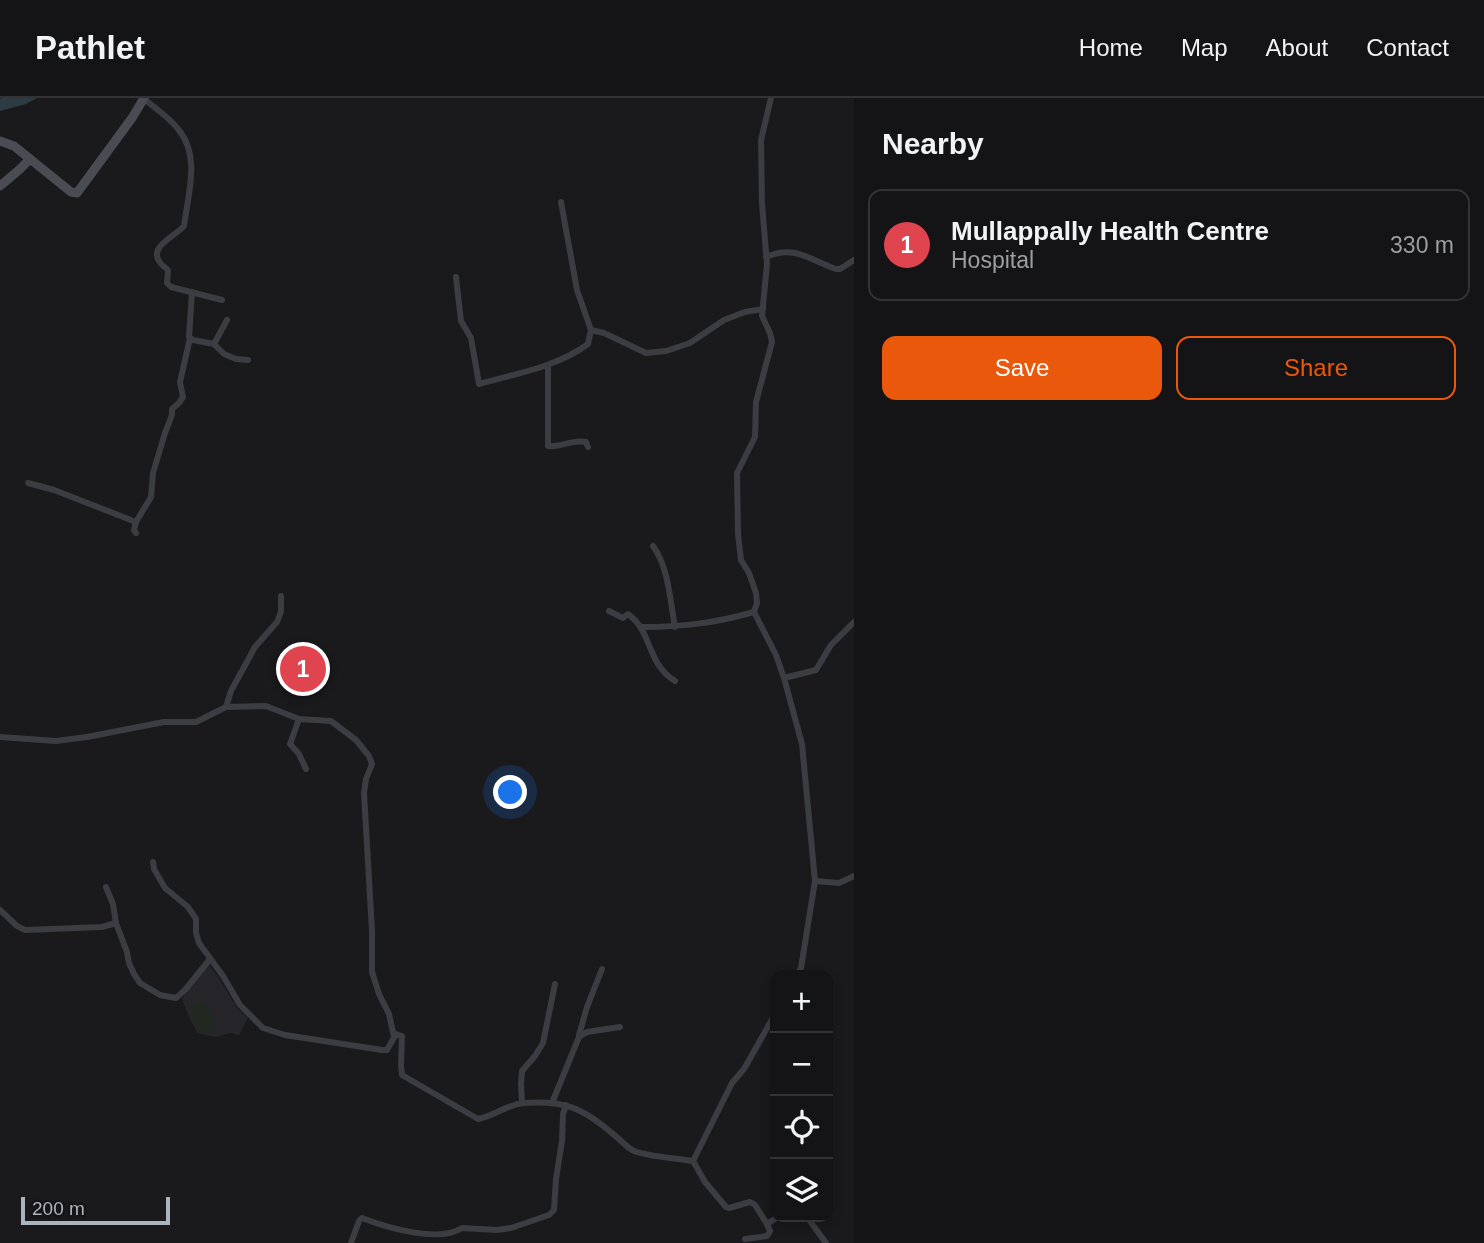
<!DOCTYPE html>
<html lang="en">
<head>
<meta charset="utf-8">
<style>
  :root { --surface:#141416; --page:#1d1d1f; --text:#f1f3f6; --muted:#9d9ea1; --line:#333335; --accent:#ea580c }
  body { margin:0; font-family:Helvetica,sans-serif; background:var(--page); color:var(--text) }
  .controls { position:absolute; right:21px; bottom:21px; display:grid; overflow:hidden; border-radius:14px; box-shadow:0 4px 10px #0003 }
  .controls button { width:63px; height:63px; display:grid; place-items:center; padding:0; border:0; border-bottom:2px solid var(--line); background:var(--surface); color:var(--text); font:35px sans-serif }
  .scale { position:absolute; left:21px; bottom:18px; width:149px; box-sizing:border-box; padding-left:7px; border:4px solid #acb3bc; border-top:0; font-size:19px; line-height:24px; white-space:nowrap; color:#acb3bc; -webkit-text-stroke:5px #151518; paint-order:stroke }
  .you { position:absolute; left:511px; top:695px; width:24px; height:24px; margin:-18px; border:5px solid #fff; border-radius:50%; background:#1a73e8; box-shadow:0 0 0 10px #1a73e833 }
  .badge { display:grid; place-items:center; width:46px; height:46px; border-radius:50%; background:var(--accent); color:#fff; font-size:23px; font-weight:700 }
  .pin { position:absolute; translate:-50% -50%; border:4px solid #fff; box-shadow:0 2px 7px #0006 }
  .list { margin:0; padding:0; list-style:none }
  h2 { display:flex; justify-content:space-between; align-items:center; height:91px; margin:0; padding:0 28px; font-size:30px }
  h2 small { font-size:23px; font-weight:400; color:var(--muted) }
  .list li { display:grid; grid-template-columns:46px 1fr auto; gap:21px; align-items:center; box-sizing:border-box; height:112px; margin:0 14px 14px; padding:0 14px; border:2px solid var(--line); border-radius:14px }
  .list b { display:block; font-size:26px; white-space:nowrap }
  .list p { margin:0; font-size:23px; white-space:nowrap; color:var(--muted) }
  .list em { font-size:23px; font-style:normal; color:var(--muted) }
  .actions { display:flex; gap:14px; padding:21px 28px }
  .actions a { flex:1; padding:16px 0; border:2px solid var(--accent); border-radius:14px; text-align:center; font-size:24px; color:var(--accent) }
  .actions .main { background:var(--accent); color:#fff }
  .icon { flex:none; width:38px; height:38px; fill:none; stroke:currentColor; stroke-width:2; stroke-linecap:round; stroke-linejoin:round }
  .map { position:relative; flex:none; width:854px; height:1145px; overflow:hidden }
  header { display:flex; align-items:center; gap:42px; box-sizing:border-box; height:98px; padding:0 35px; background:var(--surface); border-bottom:2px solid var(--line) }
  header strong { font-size:33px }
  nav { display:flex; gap:38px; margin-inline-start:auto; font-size:24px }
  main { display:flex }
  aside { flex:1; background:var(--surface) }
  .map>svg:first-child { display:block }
  .built { fill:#26262a }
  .green { fill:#202820 }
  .water { fill:#2f3b42 }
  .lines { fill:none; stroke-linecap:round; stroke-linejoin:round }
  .street { stroke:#3b3d42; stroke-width:6 }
  .secondary { stroke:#494c52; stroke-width:9 }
</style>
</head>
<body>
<header>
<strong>Pathlet</strong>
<nav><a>Home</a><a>Map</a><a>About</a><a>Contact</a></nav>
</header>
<main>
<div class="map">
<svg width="854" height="1145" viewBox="0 0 854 1145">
  <rect width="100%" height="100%" fill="#1a1a1d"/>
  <path class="built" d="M 208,866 L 219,880 L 236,909 L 248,920 L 239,937 L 231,935 L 215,939 L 197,935 L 188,916 L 182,901 Z"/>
  <path class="green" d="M 200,903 C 211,913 221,922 207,936 C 195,931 190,920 192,907 Z"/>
  <path class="water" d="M 3,0 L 37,0 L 26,6 L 0,13 L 0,1 Z"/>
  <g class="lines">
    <g class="street">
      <path d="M 771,0 L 761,42 L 762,106 L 767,166 L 762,218 L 770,235 L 772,244 L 756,304 L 755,339 L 737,375 L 738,436 L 741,462 L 749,475 L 756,495 L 757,505 L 754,514 L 776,557 L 784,580 L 802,646 L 815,783 L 801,870 L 797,877"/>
      <path d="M 144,1 C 155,10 169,19 178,31 C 201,58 188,96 184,128 C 177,137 149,148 159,163 C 161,167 165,169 168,172 L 167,185 L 171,189 L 222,202"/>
      <path d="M 766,159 C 794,146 810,162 836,171 L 840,171 L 854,162"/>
      <path d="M 456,179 L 461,223 L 471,240 L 479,286 C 515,276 557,269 588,246 L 591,232 L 577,192 L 561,104"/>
      <path d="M 192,194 L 189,239 L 193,242 L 214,246 L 224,256 L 236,261 L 248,262"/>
      <path d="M 591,232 L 604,235 L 646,255 L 666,253 L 690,245 L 724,222 L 745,214 L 763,211"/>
      <path d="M 214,246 L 227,222"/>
      <path d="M 548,267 L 548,348 C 560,350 572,341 586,344 L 588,349"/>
      <path d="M 28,385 L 54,392 L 136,424"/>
      <path d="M 136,435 L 134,432 L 136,424 L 151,399 L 153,375 L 165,335 L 172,317 L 172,311 L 179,305 L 183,299 L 180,284 L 190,240"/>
      <path d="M 653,448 C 669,470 670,503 675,529"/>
      <path d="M 609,513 L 623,520 L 628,516 C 653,534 646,565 675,583"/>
      <path d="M 641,529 C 683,529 715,525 754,514"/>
      <path d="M 784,580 L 816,572 L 831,547 L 854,524"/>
      <path d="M 226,609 L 231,593 L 255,549 L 277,524 L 281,514 L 281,498"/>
      <path d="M 299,621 L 290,646 L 299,656 L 306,671"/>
      <path d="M 0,639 L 56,643 L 87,639 L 164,624 L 196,624 L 226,609 L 266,608 L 299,621 L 331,623 L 356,642 L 369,658 L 372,666 L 366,681 L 364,695 L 372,833 L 372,874 L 379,896 L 389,916 L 394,939"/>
      <path d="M 153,764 L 154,771 L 165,790 L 188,809 L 196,821 L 196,835 L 199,845 L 223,878 L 240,907 L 263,930 L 285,937 L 382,952 L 387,952 L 396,936 L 402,938 L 401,967 L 402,977 L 478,1021 C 494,1018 508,1006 524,1005 C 564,1002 583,1010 613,1036 C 620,1041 627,1050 634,1053 C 650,1059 676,1060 693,1063 L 705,1084 L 726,1109 L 729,1110 L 750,1104 L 755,1107 L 767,1126 L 778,1119"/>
      <path d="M 815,783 L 839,785 L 854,778"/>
      <path d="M 106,789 L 113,806 L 116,825 L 127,854 L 129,865 L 134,876 L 140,885 L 160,897 L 176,900 L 185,892 L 210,861"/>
      <path d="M 0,812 L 17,828 L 25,832 L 102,829 L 116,825"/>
      <path d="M 579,937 L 587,909 L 602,871"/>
      <path d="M 522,1005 L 521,986 L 522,973 L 535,958 L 543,945 L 555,886"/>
      <path d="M 552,1005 L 579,939 L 587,934 L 620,929"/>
      <path d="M 693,1063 L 732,985 L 744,971 L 775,916"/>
      <path d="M 807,1119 L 826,1145"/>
      <path d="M 745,1141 L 767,1138 L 770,1133 L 767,1126"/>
      <path d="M 351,1145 L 359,1123 L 362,1120 C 388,1130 439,1145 462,1130 L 497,1132 L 511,1130 L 549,1117 L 554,1112 L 556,1081 L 562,1043 L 563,1016 L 566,1007"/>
    </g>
    <g class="secondary">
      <path d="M 0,43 L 14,48 L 71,94 L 77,95 L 132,20 L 144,0"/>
      <path d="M 0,88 L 19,72 L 30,61"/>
    </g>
  </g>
</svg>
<div class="controls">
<button>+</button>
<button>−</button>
<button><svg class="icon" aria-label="locate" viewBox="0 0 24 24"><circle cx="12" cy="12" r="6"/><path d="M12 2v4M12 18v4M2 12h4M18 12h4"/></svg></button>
<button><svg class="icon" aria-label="layers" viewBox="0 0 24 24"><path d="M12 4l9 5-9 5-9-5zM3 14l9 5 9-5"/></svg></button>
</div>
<div class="scale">200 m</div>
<div class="you"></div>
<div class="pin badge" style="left:303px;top:571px;background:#e0444e">1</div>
</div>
<aside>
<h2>Nearby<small></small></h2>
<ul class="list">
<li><span class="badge" style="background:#e0444e">1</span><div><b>Mullappally Health Centre</b><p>Hospital</p></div><em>330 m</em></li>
</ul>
<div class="actions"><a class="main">Save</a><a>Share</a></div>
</aside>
</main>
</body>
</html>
